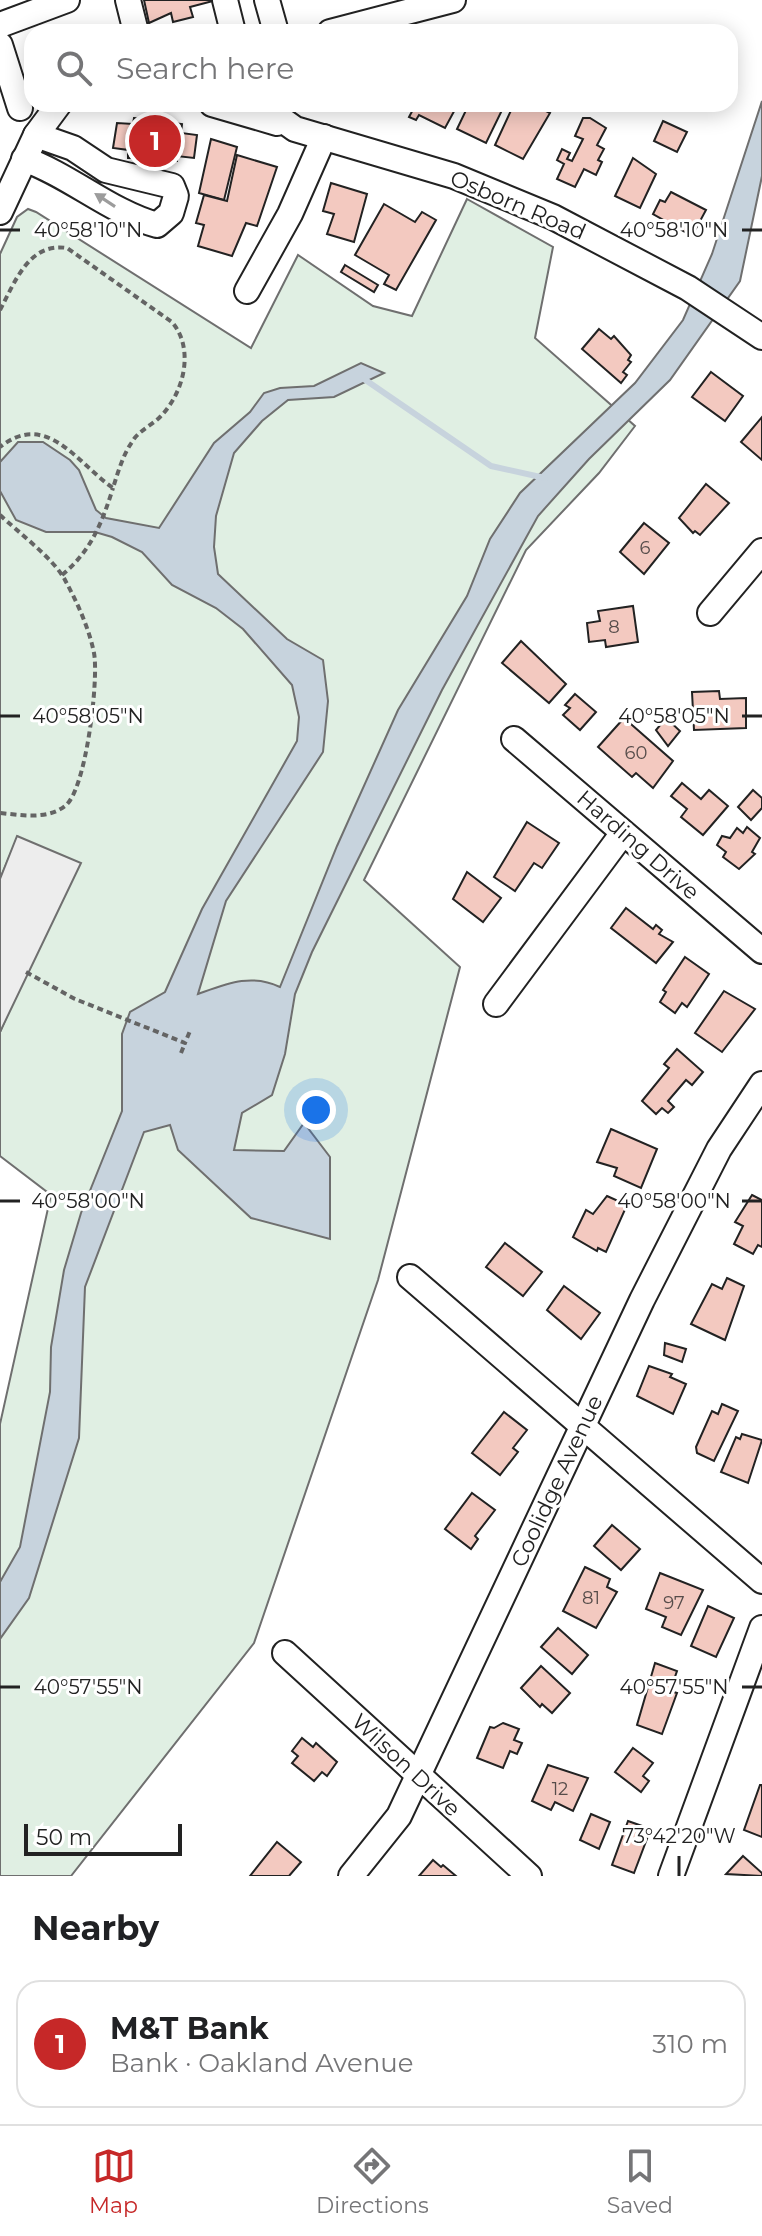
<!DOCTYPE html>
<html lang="en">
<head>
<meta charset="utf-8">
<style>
  :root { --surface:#fff; --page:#f2f2f2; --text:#202124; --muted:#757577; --line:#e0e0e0; --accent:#c62828 }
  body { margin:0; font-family:Montserrat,sans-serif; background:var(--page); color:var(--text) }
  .scale { position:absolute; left:24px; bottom:20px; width:158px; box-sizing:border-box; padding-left:8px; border:4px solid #222; border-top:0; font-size:22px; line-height:28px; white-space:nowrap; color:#222; -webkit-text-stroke:6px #fff; paint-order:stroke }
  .you { position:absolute; left:316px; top:1110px; width:28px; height:28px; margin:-20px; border:6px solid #fff; border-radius:50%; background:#1a73e8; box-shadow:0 0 0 12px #1a73e833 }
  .badge { display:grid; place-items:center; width:52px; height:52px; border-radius:50%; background:var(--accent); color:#fff; font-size:26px; font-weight:700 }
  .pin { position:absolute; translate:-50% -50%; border:4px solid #fff; box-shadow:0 2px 8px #0006 }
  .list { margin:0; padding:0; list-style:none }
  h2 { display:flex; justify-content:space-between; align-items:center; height:104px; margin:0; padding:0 32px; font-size:34px }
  h2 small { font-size:26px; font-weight:400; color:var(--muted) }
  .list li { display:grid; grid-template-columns:52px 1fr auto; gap:24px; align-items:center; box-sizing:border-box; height:128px; margin:0 16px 16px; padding:0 16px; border:2px solid var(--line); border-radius:24px }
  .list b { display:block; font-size:30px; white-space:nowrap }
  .list p { margin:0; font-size:26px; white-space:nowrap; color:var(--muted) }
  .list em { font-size:26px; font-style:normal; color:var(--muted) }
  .icon { flex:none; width:44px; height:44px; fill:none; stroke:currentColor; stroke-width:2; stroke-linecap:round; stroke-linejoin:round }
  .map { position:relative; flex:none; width:762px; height:1876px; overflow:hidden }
  .search { position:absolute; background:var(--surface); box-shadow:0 4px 20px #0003; left:24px; right:24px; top:24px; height:88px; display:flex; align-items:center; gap:20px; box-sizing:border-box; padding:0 28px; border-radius:24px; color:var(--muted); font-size:30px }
  .sheet { height:248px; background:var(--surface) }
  nav { display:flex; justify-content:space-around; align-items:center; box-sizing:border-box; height:112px; border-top:2px solid var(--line); background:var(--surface); font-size:22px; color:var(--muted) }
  nav a { display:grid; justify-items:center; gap:4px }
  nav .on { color:var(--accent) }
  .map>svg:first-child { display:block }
  .green { fill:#e0efe3; stroke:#6f6f6f; stroke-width:2 }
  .parking { fill:#ededed; stroke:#6f6f6f; stroke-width:2 }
  .water { fill:#c7d3dd; stroke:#6f6f6f; stroke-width:2 }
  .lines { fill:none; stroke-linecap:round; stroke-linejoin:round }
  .stream { stroke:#c7d3dd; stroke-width:6 }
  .building { fill:#f3c9c0; stroke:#222; stroke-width:2 }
  .minor-casing { stroke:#222; stroke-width:28 }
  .path { stroke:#646464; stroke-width:4; stroke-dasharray:6 4; stroke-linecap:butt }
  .minor { stroke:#fff; stroke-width:24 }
  .oneway { fill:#9c9c9c }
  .ticks { fill:none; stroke:#222; stroke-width:3 }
  .labels { text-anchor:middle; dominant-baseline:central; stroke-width:6; stroke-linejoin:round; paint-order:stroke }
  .number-label { font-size:18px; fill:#564c4a }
  .street-label { font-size:22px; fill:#222; stroke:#fff }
  .ticks-label { font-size:20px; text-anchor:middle; fill:#222; stroke:#fff; stroke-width:6; stroke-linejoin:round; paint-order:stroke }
</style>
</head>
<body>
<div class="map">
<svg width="762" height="1876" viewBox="0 0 762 1876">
  <rect width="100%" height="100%" fill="#fff"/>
  <path class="green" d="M 467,199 L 553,247 L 535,338 L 635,426 L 599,473 L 526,550 L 364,880 L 460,967 L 378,1280 L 254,1643 L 71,1876 L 0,1876 L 0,1424 L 51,1195 L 0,1156 L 0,1032 L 26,972 L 18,836 L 0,879 L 0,254 L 17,217 L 28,209 L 36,212 L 251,348 L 298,255 L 373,306 L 412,316 Z"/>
  <path class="parking" d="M 17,836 L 81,863 L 0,1032 L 0,879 Z"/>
  <path class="water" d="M 762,101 L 762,176 L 740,281 L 670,380 L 589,459 L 538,516 L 442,690 L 312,952 L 295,994 L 285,1054 L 272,1095 L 242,1113 L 234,1150 L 284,1151 L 304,1123 L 330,1157 L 330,1239 L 251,1218 L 178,1150 L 170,1125 L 144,1132 L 85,1287 L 79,1438 L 29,1598 L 0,1639 L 0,1582 L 20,1547 L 50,1392 L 51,1347 L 64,1270 L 81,1213 L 122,1111 L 122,1034 L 130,1012 L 165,992 L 202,909 L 297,741 L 299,717 L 292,685 L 243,629 L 216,608 L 172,585 L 142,552 L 112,537 L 95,532 L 46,532 L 16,520 L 0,491 L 0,462 L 18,442 L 43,442 L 70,460 L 79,470 L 96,510 L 106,518 L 159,528 L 214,443 L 250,412 L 264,393 L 280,388 L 314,386 L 361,363 L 384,373 L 334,397 L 288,400 L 262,421 L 234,453 L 216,516 L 214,547 L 218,574 L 287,639 L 323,660 L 328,701 L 323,752 L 226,901 L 198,994 C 226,984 251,973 280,987 L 337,846 L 398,710 L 467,596 L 490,539 L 520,493 L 635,383 L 683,320 L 712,254 Z"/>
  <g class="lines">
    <path class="stream" d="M 364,379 L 491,466 L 545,478"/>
  </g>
  <g class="building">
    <path d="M 144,0 L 213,0 L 213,1 L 190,7 L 193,17 L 173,22 L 171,13 L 149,23 Z"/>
    <path d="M 416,104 L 458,104 L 445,128 L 419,115 L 416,120 L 409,117 Z"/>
    <path d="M 469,104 L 505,104 L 486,143 L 457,129 Z"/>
    <path d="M 514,104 L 540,104 L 538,107 L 550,113 L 523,159 L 495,145 Z"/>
    <path d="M 134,118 L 182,124 L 181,133 L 197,135 L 194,158 L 177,156 L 177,161 L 152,160 L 150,175 L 135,173 L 136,158 L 128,158 L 128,150 L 113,148 L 117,123 L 133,124 Z"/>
    <path d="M 583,118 L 590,118 L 606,128 L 597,145 L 604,149 L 598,160 L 602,162 L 596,175 L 584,169 L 575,187 L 557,179 L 564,164 L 557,160 L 562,149 L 570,153 L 567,159 L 572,161 L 583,139 L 575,136 Z"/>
    <path d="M 663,121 L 687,132 L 677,152 L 654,141 Z"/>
    <path d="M 211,139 L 237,147 L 224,200 L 199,193 Z"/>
    <path d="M 237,155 L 277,167 L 257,226 L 246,223 L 232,256 L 198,246 L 204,225 L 196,223 L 204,195 L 227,201 Z"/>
    <path d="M 633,158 L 656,174 L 640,208 L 615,196 Z"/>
    <path d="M 331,183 L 367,194 L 354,242 L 327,234 L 334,214 L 323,211 Z"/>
    <path d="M 671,192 L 706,210 L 692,236 L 653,214 L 660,200 L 665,202 Z"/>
    <path d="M 384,204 L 415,222 L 422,212 L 436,220 L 396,290 L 384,284 L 389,275 L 355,255 Z"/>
    <path d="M 345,265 L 378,285 L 374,292 L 341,272 Z"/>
    <path d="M 599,329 L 611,339 L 614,336 L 631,355 L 628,360 L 631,362 L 623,372 L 627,375 L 621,383 L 582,349 Z"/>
    <path d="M 711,372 L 743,396 L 725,421 L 692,397 Z"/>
    <path d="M 762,417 L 762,460 L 741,442 Z"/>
    <path d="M 706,484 L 729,503 L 700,535 L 695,531 L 693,533 L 679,518 Z"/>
    <path d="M 644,523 L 669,543 L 644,574 L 620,552 Z"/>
    <path d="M 633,606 L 638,642 L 606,647 L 605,640 L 589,642 L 587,623 L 600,621 L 598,611 Z"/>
    <path d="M 521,641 L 566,684 L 549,703 L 502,663 Z"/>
    <path d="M 719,691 L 720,699 L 746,698 L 746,728 L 694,730 L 692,692 Z"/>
    <path d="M 575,694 L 596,712 L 580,730 L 563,715 L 570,708 L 565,705 Z"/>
    <path d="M 624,718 L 673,761 L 653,788 L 636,773 L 632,777 L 598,747 Z"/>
    <path d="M 666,718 L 680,731 L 668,746 L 656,730 Z"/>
    <path d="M 682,783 L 701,799 L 709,790 L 728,806 L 703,835 L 681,817 L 687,809 L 671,796 Z"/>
    <path d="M 753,790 L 762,798 L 762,808 L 751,820 L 738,807 Z"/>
    <path d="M 527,822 L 559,843 L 542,868 L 534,863 L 515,891 L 494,877 Z"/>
    <path d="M 747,827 L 760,838 L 752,852 L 755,854 L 739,869 L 723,857 L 726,852 L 717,845 L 722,836 L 730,838 L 737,828 L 743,833 Z"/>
    <path d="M 467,872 L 501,898 L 483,922 L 453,899 Z"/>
    <path d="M 626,908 L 653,929 L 656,925 L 662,930 L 659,934 L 673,942 L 656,963 L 611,928 Z"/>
    <path d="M 685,957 L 709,974 L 687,1007 L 682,1003 L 675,1013 L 660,1002 L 666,992 L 663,990 Z"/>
    <path d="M 724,991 L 755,1009 L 722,1052 L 695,1033 Z"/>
    <path d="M 677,1049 L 703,1072 L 692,1085 L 686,1080 L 668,1101 L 674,1107 L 668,1113 L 662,1108 L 656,1114 L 642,1101 L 669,1068 L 664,1064 Z"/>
    <path d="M 611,1129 L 657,1149 L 641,1188 L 614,1176 L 617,1168 L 597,1162 Z"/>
    <path d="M 752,1195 L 762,1200 L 762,1247 L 758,1245 L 753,1254 L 734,1244 L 743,1226 L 735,1222 Z"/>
    <path d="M 607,1196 L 627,1205 L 606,1252 L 598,1248 L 597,1251 L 573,1237 L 586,1210 L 593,1214 Z"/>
    <path d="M 505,1243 L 542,1272 L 523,1296 L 486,1267 Z"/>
    <path d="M 727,1278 L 744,1286 L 725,1340 L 691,1324 L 712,1284 L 722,1289 Z"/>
    <path d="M 564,1286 L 600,1313 L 581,1339 L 547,1310 Z"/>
    <path d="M 665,1343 L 686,1349 L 682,1362 L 664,1355 Z"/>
    <path d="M 649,1366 L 672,1374 L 670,1377 L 686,1384 L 673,1414 L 637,1396 Z"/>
    <path d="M 722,1404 L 738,1411 L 714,1461 L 697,1453 L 696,1447 L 712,1411 L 718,1414 Z"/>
    <path d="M 504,1412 L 527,1430 L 513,1448 L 518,1452 L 500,1475 L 472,1453 Z"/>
    <path d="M 742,1434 L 762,1440 L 748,1483 L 721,1472 L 736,1437 L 740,1439 Z"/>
    <path d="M 472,1493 L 495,1510 L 475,1536 L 478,1539 L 471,1549 L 445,1529 Z"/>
    <path d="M 612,1525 L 640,1549 L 621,1570 L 594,1546 Z"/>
    <path d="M 585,1567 L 610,1579 L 607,1587 L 617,1592 L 596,1628 L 563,1611 Z"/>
    <path d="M 660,1573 L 703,1590 L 681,1635 L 662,1627 L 666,1617 L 646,1609 Z"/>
    <path d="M 708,1606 L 734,1618 L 716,1657 L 691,1646 Z"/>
    <path d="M 558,1628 L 588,1655 L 572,1674 L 541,1647 Z"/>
    <path d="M 655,1663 L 677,1671 L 670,1691 L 677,1693 L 662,1734 L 637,1725 Z"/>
    <path d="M 541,1666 L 570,1693 L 552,1713 L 542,1704 L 540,1707 L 521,1688 Z"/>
    <path d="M 503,1723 L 519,1729 L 514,1740 L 522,1743 L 517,1754 L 510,1751 L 503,1768 L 477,1758 L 490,1727 L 494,1728 Z"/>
    <path d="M 302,1738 L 313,1747 L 316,1743 L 337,1762 L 327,1776 L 322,1772 L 314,1781 L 292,1763 L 298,1756 L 292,1751 Z"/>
    <path d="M 633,1748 L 653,1763 L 643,1776 L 649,1781 L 641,1792 L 615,1772 Z"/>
    <path d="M 548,1765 L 588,1778 L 573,1811 L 555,1802 L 551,1810 L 532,1801 Z"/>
    <path d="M 760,1785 L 762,1785 L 762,1837 L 744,1830 Z"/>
    <path d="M 591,1814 L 610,1822 L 599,1849 L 580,1840 Z"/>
    <path d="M 628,1821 L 642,1826 L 640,1833 L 648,1836 L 634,1873 L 612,1865 Z"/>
    <path d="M 277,1842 L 301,1862 L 289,1876 L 250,1876 Z"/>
    <path d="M 743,1856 L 762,1873 L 762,1876 L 726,1874 Z"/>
    <path d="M 433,1860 L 441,1867 L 443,1865 L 456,1876 L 419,1876 Z"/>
  </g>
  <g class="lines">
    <g class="minor-casing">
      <g id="minor">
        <path d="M 128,0 L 136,32"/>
        <path d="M 225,0 L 233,32"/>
        <path d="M 267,0 L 276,32"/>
        <path d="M 0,25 L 67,0"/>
        <path d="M 330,32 L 453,0"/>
        <path d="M 0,45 L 20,108"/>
        <path d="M 212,104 L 277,123"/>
        <path d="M 260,104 L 295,129 L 454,176 L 553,217 L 688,288 L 762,337"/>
        <path d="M 24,159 C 71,176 110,212 157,225 L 171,213 L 176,196 L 172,186 L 106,170 L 73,148 L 36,135"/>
        <path d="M 0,212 L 36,135 L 59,104"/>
        <path d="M 247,291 L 290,214 L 324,137"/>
        <path d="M 710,613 L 762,551"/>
        <path d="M 514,739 L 762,951"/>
        <path d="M 496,1004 L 623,833"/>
        <path d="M 410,1277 L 762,1581"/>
        <path d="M 285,1653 L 529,1876"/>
        <path d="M 351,1876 L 399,1816 L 642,1300 L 719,1149 L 762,1084"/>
        <path d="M 671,1876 L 762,1628"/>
      </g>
    </g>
    <g class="path">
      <path d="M 0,310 C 15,282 29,242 67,248 L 172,322 C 195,349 184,393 160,417 C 151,426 138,431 132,442 C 123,455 118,472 113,488 C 77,463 47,410 0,447"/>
      <path d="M 0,515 C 18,532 54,559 65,580 C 77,602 89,628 94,653 C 99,679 86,791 65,806 C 47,820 21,815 0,813"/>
      <path d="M 62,575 C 91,551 102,523 113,488"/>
      <path d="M 26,972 L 75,999 L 185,1043 L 190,1031"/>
      <path d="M 181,1053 L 185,1043"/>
    </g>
    <use href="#minor" class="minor"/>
  </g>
  <defs><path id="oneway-solid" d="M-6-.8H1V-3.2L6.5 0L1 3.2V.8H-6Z" transform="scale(2)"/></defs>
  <use class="oneway" href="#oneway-solid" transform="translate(105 200) rotate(-147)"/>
  <path class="ticks" d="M 0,230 L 20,230M 742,230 L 762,230M 0,716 L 20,716M 742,716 L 762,716M 0,1201 L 20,1201M 742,1201 L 762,1201M 0,1687 L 20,1687M 742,1687 L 762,1687M 679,1856 L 679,1876"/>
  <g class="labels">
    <g class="number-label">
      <text x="645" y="548">6</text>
      <text x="614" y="627">8</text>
      <text x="636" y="753">60</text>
      <text x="591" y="1598">81</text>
      <text x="674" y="1603">97</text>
      <text x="560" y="1789">12</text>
    </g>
    <g class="street-label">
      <text transform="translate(518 205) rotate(23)">Osborn Road</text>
      <text transform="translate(638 845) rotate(41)">Harding Drive</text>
      <text transform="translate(557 1481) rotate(-65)">Coolidge Avenue</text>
      <text transform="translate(406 1765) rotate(43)">Wilson Drive</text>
    </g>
  </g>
  <g class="ticks-label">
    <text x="88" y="237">40°58'10"N</text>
    <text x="674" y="237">40°58'10"N</text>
    <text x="88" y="723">40°58'05"N</text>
    <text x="674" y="723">40°58'05"N</text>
    <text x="88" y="1208">40°58'00"N</text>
    <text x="674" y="1208">40°58'00"N</text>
    <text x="88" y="1694">40°57'55"N</text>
    <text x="674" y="1694">40°57'55"N</text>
    <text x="679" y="1843">73°42'20"W</text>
  </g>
</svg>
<div class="scale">50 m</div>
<div class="you"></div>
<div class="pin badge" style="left:155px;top:141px">1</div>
<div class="search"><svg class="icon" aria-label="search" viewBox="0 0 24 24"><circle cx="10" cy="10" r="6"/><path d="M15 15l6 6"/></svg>Search here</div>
</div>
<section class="sheet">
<h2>Nearby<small></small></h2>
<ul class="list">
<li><span class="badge">1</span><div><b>M&amp;T Bank</b><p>Bank · Oakland Avenue</p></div><em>310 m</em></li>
</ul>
</section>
<nav>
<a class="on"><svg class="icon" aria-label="map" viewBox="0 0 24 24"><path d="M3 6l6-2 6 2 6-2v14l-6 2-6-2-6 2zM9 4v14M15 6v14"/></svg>Map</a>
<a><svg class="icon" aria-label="directions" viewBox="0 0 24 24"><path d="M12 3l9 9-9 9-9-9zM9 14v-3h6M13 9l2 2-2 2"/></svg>Directions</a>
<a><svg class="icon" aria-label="saved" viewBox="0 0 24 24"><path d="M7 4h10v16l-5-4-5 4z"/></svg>Saved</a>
</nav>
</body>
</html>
